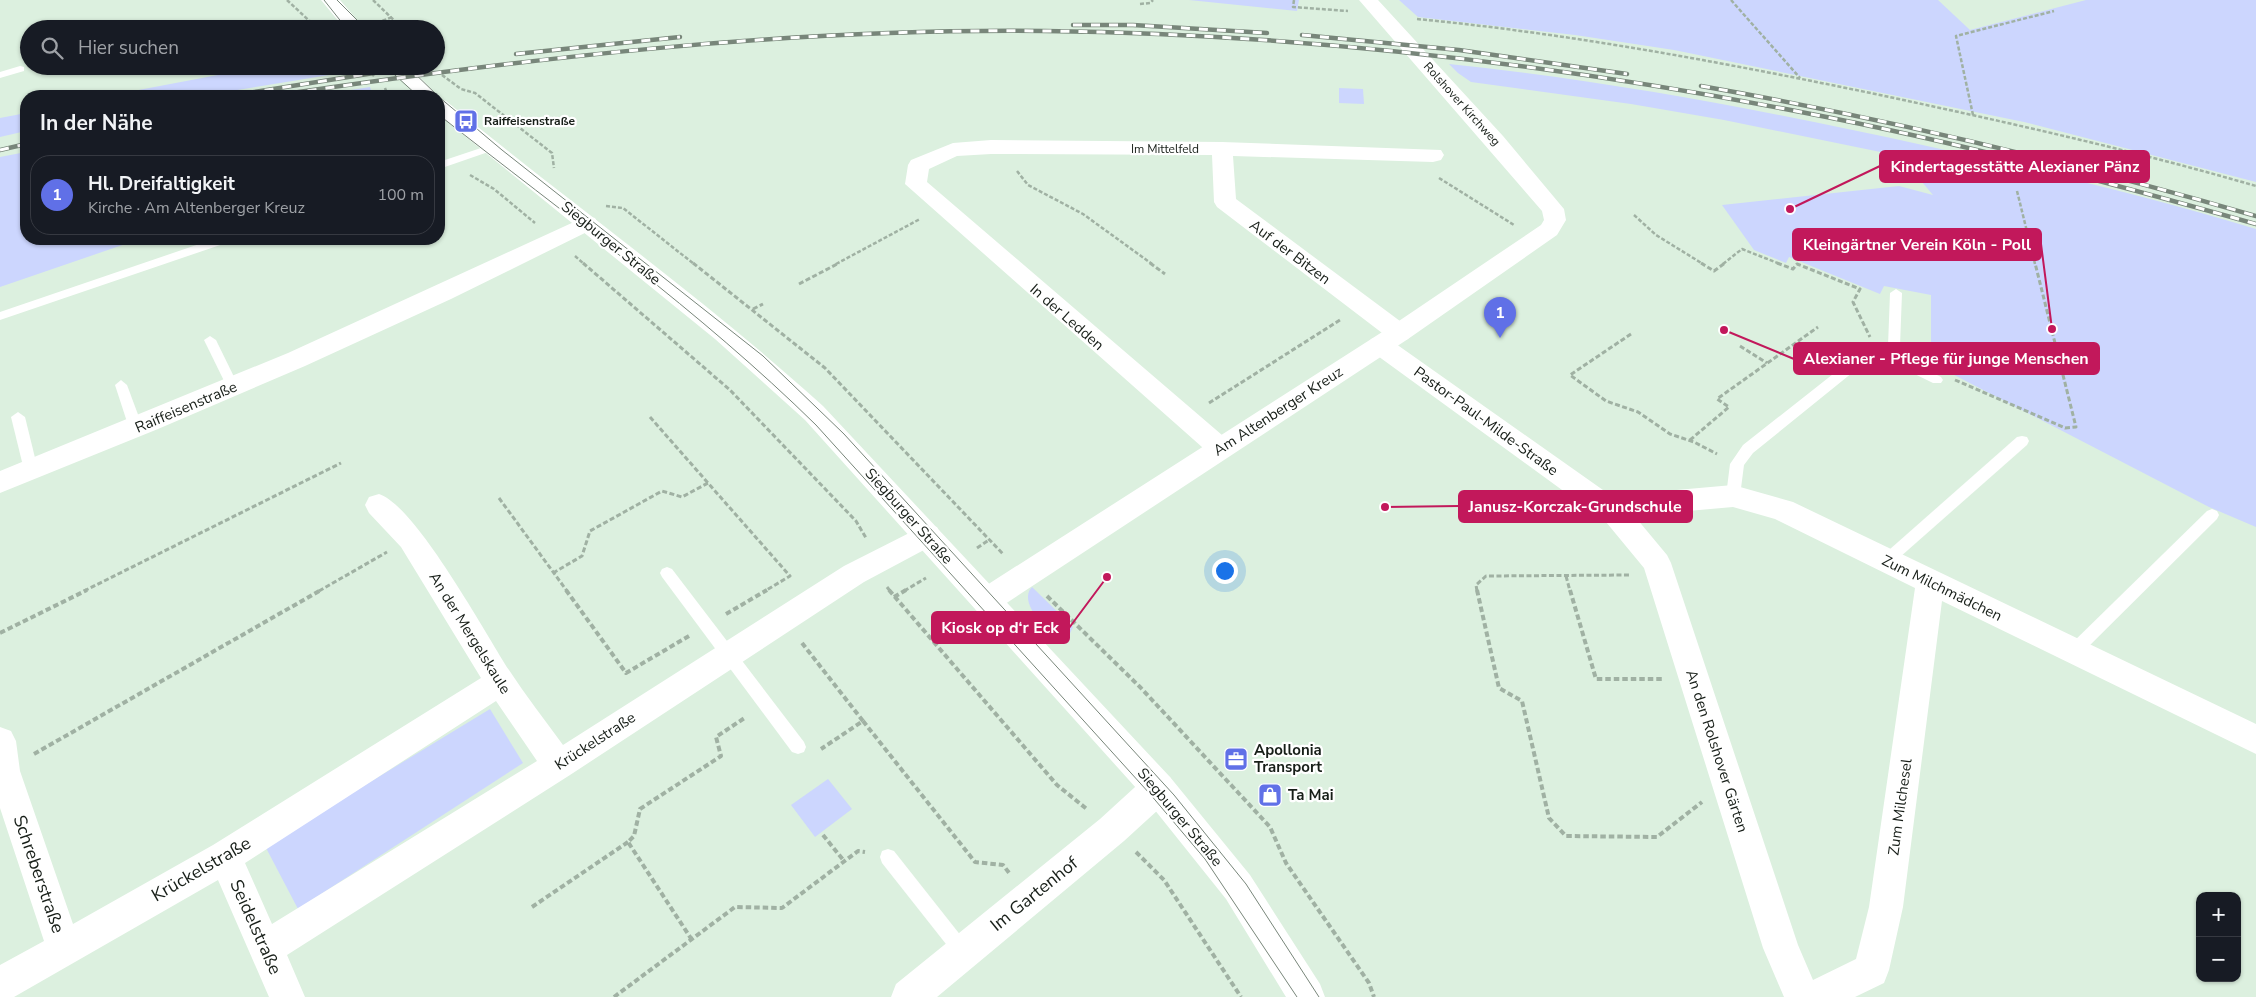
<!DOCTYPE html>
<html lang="de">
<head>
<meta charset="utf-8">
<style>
  :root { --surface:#171b24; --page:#20242c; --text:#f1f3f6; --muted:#9ea1a6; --line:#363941; --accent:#6070e7 }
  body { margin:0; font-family:"Nunito Sans",sans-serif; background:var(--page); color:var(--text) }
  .controls { position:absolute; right:15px; bottom:15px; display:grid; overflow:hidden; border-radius:10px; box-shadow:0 1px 4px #0004 }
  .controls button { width:45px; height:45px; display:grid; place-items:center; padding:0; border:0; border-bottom:1px solid var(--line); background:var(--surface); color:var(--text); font:25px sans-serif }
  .you { position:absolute; left:1224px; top:570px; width:18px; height:18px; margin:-12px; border:4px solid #fff; border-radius:50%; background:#1a73e8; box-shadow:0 0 0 8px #1a73e833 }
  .badge { display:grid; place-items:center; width:32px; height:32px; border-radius:50%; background:var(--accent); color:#fff; font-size:16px; font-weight:700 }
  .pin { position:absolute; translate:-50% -41px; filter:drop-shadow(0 1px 2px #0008) }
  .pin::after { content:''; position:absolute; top:26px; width:18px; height:15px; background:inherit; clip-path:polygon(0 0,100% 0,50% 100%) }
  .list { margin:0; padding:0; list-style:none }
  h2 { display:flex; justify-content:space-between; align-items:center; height:65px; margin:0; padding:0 20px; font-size:21px }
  h2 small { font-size:16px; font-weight:400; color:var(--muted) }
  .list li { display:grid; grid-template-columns:32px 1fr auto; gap:15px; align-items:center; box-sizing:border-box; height:80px; margin:0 10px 10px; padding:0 10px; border:1px solid var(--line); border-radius:20px }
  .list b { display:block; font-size:19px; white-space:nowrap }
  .list p { margin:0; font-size:16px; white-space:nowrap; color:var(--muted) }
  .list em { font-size:16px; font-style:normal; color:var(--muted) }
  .icon { flex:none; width:28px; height:28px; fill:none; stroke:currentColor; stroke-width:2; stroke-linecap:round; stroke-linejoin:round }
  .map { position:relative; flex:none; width:2256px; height:997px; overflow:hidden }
  .search { position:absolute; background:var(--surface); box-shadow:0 1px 4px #0004; left:20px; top:20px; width:425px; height:55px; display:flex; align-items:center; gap:12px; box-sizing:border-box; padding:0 18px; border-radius:28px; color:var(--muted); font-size:19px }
  .panel { position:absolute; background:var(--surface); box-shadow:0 1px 4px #0004; left:20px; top:90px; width:425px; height:155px; border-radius:20px }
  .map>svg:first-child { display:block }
  .green { fill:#ccd6fe }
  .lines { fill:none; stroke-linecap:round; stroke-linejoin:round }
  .path-far2 { stroke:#a0b1a3; stroke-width:2.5; stroke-dasharray:4 2; stroke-linecap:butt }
  .path-far1 { stroke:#a0b1a3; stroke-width:3; stroke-dasharray:5 2.5; stroke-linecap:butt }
  .path { stroke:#a0b1a3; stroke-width:4; stroke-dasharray:5.5 3; stroke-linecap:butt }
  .service { fill:#fff; fill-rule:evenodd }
  .minor { fill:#fff; fill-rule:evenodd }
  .tertiary { fill:#fff; fill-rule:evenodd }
  .secondary { fill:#fff; fill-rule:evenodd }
  .tram { stroke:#78867a; stroke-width:1 }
  .rail-casing { stroke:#78867a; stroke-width:4.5 }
  .rail { stroke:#fff; stroke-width:3; stroke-dasharray:9; stroke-linecap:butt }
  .labels { text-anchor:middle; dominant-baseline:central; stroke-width:4.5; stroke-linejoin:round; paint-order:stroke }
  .far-street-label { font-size:12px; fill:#171e18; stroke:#fff }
  .far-poi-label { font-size:12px; font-weight:bold; fill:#171e18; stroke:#fff; text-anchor:start }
  .street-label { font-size:15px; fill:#171e18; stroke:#fff }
  .poi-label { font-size:15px; font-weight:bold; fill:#171e18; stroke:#fff; text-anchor:start }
  .near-street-label { font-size:18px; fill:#171e18; stroke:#fff }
  .leader { fill:none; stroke:#c2185b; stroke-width:2 }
  .callout-dot { fill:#c2185b; stroke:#fff; stroke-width:2 }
  .callout { fill:#c2185b; stroke:#c2185b; stroke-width:2 }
  .callout-label { font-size:16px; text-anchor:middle; font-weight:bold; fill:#fff }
</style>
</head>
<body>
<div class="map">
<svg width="2256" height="997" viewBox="0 0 2256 997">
  <rect width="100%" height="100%" fill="#dcf0df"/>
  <g class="green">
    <path d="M 1189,0 L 1299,0 L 1297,11 Z"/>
    <path d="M 1399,0 L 1938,0 L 1970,30 L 2086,0 L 2256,0 L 2256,182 L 2024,122 L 1674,50 L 1575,35 L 1418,17 Z"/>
    <path d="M 1449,64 C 1610,81 1769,111 1927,146 C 2037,170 2148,196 2256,229 L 2256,527 L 2209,507 L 1931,363 L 1931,295 L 1884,286 L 1880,294 L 1789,257 L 1786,263 L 1754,250 L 1722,205 L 1899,186 L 1933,195 L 1900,156 L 1724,120 L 1631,104 L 1471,82 L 1458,73 Z"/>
    <path d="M 265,66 L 356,66 L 360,70 L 200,96 L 107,96 Z"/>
    <path d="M 370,87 L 373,96 L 313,96 Z"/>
    <path d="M 1339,88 L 1363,89 L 1364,104 L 1339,103 Z"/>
    <path d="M 26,113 L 26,131 L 0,137 L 0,118 Z"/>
    <path d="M 26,152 L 26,239 L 140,239 L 0,287 L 0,157 Z"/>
    <path d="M 1032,587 L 1073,627 L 1065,644 C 1052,635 1016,604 1032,587 Z"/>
    <path d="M 490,709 L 523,763 L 298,909 L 265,846 Z"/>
    <path d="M 828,779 L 852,809 L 815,837 L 791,805 Z"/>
  </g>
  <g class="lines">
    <g class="path-far2">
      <path d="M 287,0 L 318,29"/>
      <path d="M 373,0 L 403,29"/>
      <path d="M 1294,0 L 1293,7 L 1348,11"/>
      <path d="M 1731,0 L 1800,78"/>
      <path d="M 1140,4 L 1150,3 L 1153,0"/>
      <path d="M 1417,19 C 1573,34 1726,63 1880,95 C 2006,122 2132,150 2256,186"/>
      <path d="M 377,23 L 392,17"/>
      <path d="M 364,66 L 374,76"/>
      <path d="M 442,75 L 461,89 L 475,93 L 552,153 L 554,168"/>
      <path d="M 385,88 L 388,96"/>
      <path d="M 1973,115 L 1956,36 L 2054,11"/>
      <path d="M 1017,171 L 1028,185 L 1083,214 L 1152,264"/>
      <path d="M 470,175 L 494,189 L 535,223"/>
      <path d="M 1439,178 L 1514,225"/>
      <path d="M 2017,191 L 2035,264"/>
      <path d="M 606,206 L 623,208 L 694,264"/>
      <path d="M 1634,215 L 1656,235 L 1703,264"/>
      <path d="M 575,256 L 584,264"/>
      <path d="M 836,264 L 920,219"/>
      <path d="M 1723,264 L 1742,249 L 1780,264"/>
    </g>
    <g class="path-far1">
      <path d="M 583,263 L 730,390 L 856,521 L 866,538"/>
      <path d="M 693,263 L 825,368 L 1004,555"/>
      <path d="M 1150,263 L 1165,274"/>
      <path d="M 1701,263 L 1714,271 L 1725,263"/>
      <path d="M 1777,263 L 1793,269 L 1797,264 L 1860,289 L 1853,302 L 1870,337"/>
      <path d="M 799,284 L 839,263"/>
      <path d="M 753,309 L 763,304"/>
      <path d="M 1631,334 L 1570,375 L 1606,401 L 1638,412 L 1670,434 L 1694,442 L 1717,454"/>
      <path d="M 1740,346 L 1767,363"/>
      <path d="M 1955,380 L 2065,428 L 2076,427 L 2035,263"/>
      <path d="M 1209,403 L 1340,320"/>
      <path d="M 650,417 L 708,483"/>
      <path d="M 1690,440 L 1729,407 L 1717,399 L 1818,327"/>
      <path d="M 499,498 L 567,591"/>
      <path d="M 977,548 L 989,540"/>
      <path d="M 553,573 L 582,556 L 590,531 L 662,491 L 682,497 L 708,483 L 790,576 L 765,591"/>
      <path d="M 1566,576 L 1570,591"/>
      <path d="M 887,587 L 890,591"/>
      <path d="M 84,591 L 341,463"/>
      <path d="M 319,591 L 387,552"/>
      <path d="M 904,591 L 926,578"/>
      <path d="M 1477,591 L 1476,585 L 1486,576 L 1630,575"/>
    </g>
    <g class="path">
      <path d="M 566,590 L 626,673 L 689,636"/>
      <path d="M 889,590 L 1057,785 L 1088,810"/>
      <path d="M 1477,590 L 1499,688 L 1522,701 L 1549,818 L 1566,836 L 1657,837 L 1702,802"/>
      <path d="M 1570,590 L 1596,679 L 1662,679"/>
      <path d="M 1047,596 L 1141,688 L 1270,827 L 1286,863 L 1369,983 L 1374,997"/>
      <path d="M 894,597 L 906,590"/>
      <path d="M 726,614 L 767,590"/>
      <path d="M 0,633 L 87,590"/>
      <path d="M 802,643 L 863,721 L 821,749"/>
      <path d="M 863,721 L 975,862 L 1003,865 L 1010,874"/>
      <path d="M 34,754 L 321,590"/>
      <path d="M 823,835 L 844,861"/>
      <path d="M 1136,852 L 1164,880 L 1241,997"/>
      <path d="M 532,907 L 628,842"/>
      <path d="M 692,940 L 628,842 L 634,836 L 640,809 L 721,756 L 716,737 L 746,717"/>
      <path d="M 614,997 L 735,907 L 782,908 L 858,851 L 865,852"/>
    </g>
    <g class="service">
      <path d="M 20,66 L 24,67 L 24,71 L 0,78 L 0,72 Z"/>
      <path d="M 490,145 L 494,146 L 494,150 L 439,169 L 439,162 Z"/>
      <path d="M 214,239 L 231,239 L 229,242 L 0,320 L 0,312 Z"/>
      <path d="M 1896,289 L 1902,293 L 1900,346 L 1895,354 L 1941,377 L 1943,380 L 1941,383 L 1933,383 L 1886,360 L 1868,360 L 1753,453 L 1744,465 L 1740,496 L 1738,500 L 1728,500 L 1726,496 L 1730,464 L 1743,445 L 1861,352 L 1884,351 L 1888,346 L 1890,293 Z"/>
      <path d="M 210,336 L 216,340 L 239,387 L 238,390 L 233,392 L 227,387 L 204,340 Z"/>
      <path d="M 121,380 L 127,385 L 143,428 L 141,431 L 131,431 L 129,428 L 115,385 Z"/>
      <path d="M 18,412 L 25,417 L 38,470 L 31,475 L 24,470 L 11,417 Z"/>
      <path d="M 2022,436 L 2027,437 L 2029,441 L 2027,445 L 1891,565 L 1881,565 L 1879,561 L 1881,557 L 2017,437 Z"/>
      <path d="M 2212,509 L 2217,511 L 2219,515 L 2217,519 L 2078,657 L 2073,659 L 2068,657 L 2065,652 L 2068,647 L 2207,511 Z"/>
      <path d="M 667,567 L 672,569 L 804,742 L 806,747 L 804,752 L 798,754 L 792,752 L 662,577 L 660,573 L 662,569 Z"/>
      <path d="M 888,849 L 894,851 L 969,946 L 972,952 L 969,958 L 963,961 L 957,958 L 882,863 L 880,857 L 882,851 Z"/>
    </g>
    <g class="minor">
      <path d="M 991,140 L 1222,142 L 1441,150 L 1444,155 L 1441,160 L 1433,162 L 1233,156 L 1236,199 L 1408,327 L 1411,333 L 1408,339 L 1399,342 L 1390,339 L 1217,207 L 1214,202 L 1212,155 L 991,154 L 957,156 L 929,169 L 927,182 L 1229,441 L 1233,448 L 1229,455 L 1220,458 L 1211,455 L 905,184 L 908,165 L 911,160 L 953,143 Z"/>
      <path d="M 587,216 L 595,218 L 598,223 L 595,228 L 451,299 L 305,366 L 158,429 L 0,493 L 0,471 L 288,353 Z"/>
      <path d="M 1380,336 L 1389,339 L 1620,502 L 1654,492 L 1733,485 L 1793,502 L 2256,724 L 2256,754 L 1942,601 L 1903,907 L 1889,970 L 1884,983 L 1855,997 L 1784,997 L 1763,948 L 1644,568 L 1606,522 L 1371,351 L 1368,345 L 1371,339 ZM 1733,507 L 1775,519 L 1915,588 L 1869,907 L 1856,959 L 1813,980 L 1798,945 L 1671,563 L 1667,555 L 1637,519 L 1654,514 Z"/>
      <path d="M 379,494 C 416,506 485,633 509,670 C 526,696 545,720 563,745 L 844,566 L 927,524 L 937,527 L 941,535 L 937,543 L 864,582 L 570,775 L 287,955 L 305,997 L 269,997 L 218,880 L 14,997 L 0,997 L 0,965 L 44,941 L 0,808 L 0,727 L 11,731 L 16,741 L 20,771 L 73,924 L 213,845 L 481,678 L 401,547 L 369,513 L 365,505 L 369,497 ZM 496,701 L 537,761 L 272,924 L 245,863 Z"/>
      <path d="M 1158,773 L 1170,777 L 1174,788 L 1170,799 L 1124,841 L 937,997 L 891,997 L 896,984 L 1100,819 L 1146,777 Z"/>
    </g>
    <path class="tertiary" d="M 1359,0 L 1378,0 L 1503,136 L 1564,209 L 1566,220 L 1557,235 L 1408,339 L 996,610 L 986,613 L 976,610 L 971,601 L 976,592 L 1390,327 L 1541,225 L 1544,220 L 1542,211 Z"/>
    <g class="secondary">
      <path d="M 321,0 L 340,0 L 365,29 L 345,29 Z"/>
      <path d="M 387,66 L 409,66 L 438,96 L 417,96 Z"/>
      <path d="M 439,99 L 446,101 C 571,204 703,297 823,406 L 1170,777 L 1250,875 L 1320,984 L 1325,997 L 1286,997 L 1226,899 L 1146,799 L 805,420 L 715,339 L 439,115 Z"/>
    </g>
    <g class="tram">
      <path d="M 324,0 L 347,29"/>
      <path d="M 337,0 L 366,29"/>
      <path d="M 385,66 L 418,96"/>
      <path d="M 407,66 L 438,96"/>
      <path d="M 439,97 L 502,150 L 763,356 L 844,434 L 1174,795 L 1246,884 L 1319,997"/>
      <path d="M 439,115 C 567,216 700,311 816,425 L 1150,794 L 1205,859 L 1297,997"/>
    </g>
    <g class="rail-casing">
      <g id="rail">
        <path d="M 1073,25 L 1133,25 L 1267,33"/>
        <path d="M 1302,35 L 1459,50 L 1627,74"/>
        <path d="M 516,54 L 680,37"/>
        <path d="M 1701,86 C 1889,119 2073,163 2256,216"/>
        <path d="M 229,96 L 380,72"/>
        <path d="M 272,96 C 528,58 786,28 1045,31 C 1300,34 1555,64 1806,113 C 1958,142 2107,182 2256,224"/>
        <path d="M 0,150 L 26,144"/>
      </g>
    </g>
    <use href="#rail" class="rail"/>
  </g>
  <defs>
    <g id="bus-square" transform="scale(1.25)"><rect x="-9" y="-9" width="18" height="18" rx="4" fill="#6070e7" stroke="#fff"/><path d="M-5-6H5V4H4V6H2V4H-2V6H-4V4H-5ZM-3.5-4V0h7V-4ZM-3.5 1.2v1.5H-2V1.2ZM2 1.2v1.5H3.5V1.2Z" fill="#fff"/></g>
    <g id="office-square" transform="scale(1.25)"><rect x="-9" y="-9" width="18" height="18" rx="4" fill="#6070e7" stroke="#fff"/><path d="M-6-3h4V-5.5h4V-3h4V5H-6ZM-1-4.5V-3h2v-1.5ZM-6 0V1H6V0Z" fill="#fff"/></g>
    <g id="shop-square" transform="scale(1.25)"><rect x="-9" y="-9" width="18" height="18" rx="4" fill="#6070e7" stroke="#fff"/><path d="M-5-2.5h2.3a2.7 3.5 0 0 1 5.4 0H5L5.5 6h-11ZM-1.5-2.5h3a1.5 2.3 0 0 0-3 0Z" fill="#fff"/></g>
  </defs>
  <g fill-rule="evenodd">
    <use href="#bus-square" x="466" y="121"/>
    <use href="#office-square" x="1236" y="759"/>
    <use href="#shop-square" x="1270" y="795"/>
  </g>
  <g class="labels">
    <g class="far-street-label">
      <text transform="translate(1462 104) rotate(48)">Rolshover Kirchweg</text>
      <text x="1165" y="149">Im Mittelfeld</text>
    </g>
    <g class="far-poi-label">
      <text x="484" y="121">Raiffeisenstraße</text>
    </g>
    <g class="street-label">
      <text transform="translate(611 243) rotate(39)">Siegburger Straße</text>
      <text transform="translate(1290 252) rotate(37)">Auf der Bitzen</text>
      <text transform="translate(1067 317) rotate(41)">In der Ledden</text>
      <text transform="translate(186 407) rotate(-23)">Raiffeisenstraße</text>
      <text transform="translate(1278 411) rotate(-33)">Am Altenberger Kreuz</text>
      <text transform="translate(1486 421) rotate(36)">Pastor-Paul-Milde-Straße</text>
      <text transform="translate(909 516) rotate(48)">Siegburger Straße</text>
      <text transform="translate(1942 588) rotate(26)">Zum Milchmädchen</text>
      <text transform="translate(470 633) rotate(58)">An der Mergelskaule</text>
      <text transform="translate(595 741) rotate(-33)">Krückelstraße</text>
      <text transform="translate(1717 751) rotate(72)">An den Rolshover Gärten</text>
      <text transform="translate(1900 807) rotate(-82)">Zum Milchesel</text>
      <text transform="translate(1180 817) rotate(50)">Siegburger Straße</text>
    </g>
    <g class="poi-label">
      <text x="1254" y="750">Apollonia<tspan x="1254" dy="17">Transport</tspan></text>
      <text x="1288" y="795">Ta Mai</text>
    </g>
    <g class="near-street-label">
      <text transform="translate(201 869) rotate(-30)">Krückelstraße</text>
      <text transform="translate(39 874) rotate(71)">Schreberstraße</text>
      <text transform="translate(1034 894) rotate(-39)">Im Gartenhof</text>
      <text transform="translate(256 927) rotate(66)">Seidelstraße</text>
    </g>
  </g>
  <path class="leader" d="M1790 209L1880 166M2052 329L2041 244M1724 330L1794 359M1385 507L1459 506M1107 577L1069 628"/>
  <g class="callout-dot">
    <circle cx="1790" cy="209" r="5"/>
    <circle cx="2052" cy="329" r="5"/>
    <circle cx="1724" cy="330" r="5"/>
    <circle cx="1385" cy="507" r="5"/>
    <circle cx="1107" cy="577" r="5"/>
  </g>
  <g class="callout">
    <rect x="1880" y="151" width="269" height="31" rx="5"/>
    <rect x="1793" y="229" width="248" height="31" rx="5"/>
    <rect x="1794" y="343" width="305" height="31" rx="5"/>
    <rect x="1459" y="491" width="233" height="31" rx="5"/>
    <rect x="932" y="612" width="137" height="31" rx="5"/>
  </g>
  <g class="callout-label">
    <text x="2015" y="172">Kindertagesstätte Alexianer Pänz</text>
    <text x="1917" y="250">Kleingärtner Verein Köln - Poll</text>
    <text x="1946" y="364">Alexianer - Pflege für junge Menschen</text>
    <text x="1575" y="512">Janusz-Korczak-Grundschule</text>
    <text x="1000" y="633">Kiosk op d‘r Eck</text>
  </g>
</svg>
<div class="controls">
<button>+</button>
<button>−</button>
</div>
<div class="you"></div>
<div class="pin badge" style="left:1500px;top:338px">1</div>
<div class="search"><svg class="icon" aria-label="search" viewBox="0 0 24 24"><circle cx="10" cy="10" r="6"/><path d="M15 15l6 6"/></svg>Hier suchen</div>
<section class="panel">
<h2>In der Nähe<small></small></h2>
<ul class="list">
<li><span class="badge">1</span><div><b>Hl. Dreifaltigkeit</b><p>Kirche · Am Altenberger Kreuz</p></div><em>100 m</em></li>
</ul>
</section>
</div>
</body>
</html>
